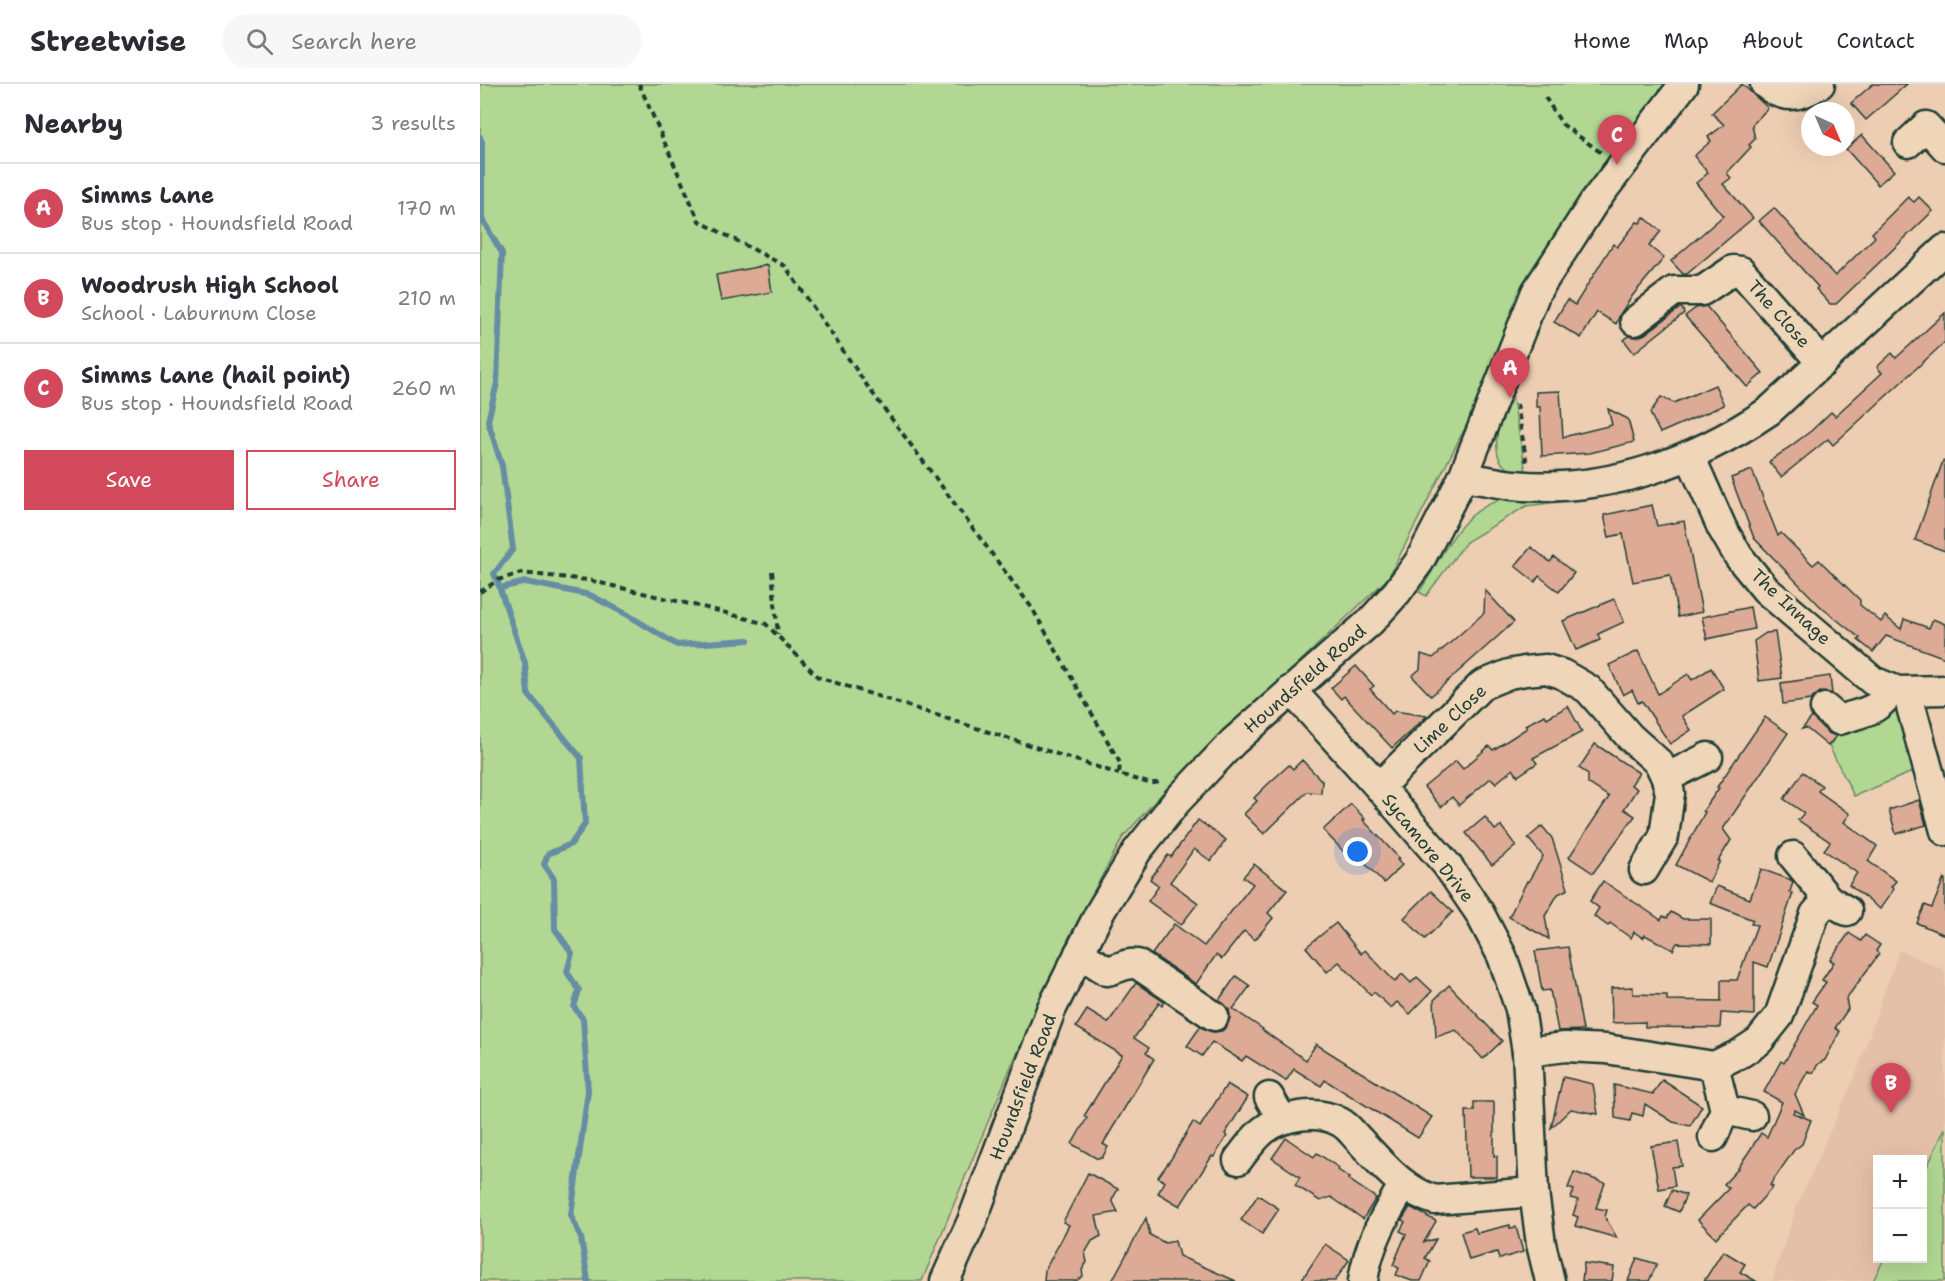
<!DOCTYPE html>
<html lang="en">
<head>
<meta charset="utf-8">
<style>
  :root { --surface:#fff; --page:#f7f7f7; --text:#2b2b33; --muted:#7c7c81; --line:#e1e1e2; --accent:#d1495b }
  body { margin:0; font-family:"Shantell Sans",sans-serif; background:var(--page); color:var(--text) }
  .controls { position:absolute; right:18px; bottom:18px; display:grid; overflow:hidden; border-radius:0px; box-shadow:0 6px 24px #0002 }
  .controls button { width:54px; height:54px; display:grid; place-items:center; padding:0; border:0; border-bottom:2px solid var(--line); background:var(--surface); color:var(--text); font:30px sans-serif }
  .compass { position:absolute; left:1321px; top:18px; width:54px; height:54px; border-radius:50%; background:var(--surface); box-shadow:0 6px 24px #0002; rotate:136deg }
  .you { position:absolute; left:878px; top:768px; width:21px; height:21px; margin:-15px; border:4px solid #fff; border-radius:50%; background:#1a73e8; box-shadow:0 0 0 9px #1a73e833 }
  .badge { display:grid; place-items:center; width:39px; height:39px; border-radius:50%; background:var(--accent); color:#fff; font-size:20px; font-weight:700 }
  .pin { position:absolute; translate:-50% -50px; filter:drop-shadow(0 2px 3px #0008) }
  .pin::after { content:''; position:absolute; top:32px; width:21px; height:18px; background:inherit; clip-path:polygon(0 0,100% 0,50% 100%) }
  .list { margin:0; padding:0; list-style:none }
  h2 { display:flex; justify-content:space-between; align-items:center; height:78px; margin:0; padding:0 24px; font-size:26px }
  h2 small { font-size:20px; font-weight:400; color:var(--muted) }
  .list li { display:grid; grid-template-columns:39px 1fr auto; gap:18px; align-items:center; box-sizing:border-box; height:90px; padding:0 24px; border-top:2px solid var(--line) }
  .list b { display:block; font-size:22px; white-space:nowrap }
  .list p { margin:0; font-size:20px; white-space:nowrap; color:var(--muted) }
  .list em { font-size:20px; font-style:normal; color:var(--muted) }
  .actions { display:flex; gap:12px; padding:18px 24px }
  .actions a { flex:1; padding:14px 0; border:2px solid var(--accent); border-radius:0px; text-align:center; font-size:21px; color:var(--accent) }
  .actions .main { background:var(--accent); color:#fff }
  .icon { flex:none; width:33px; height:33px; fill:none; stroke:currentColor; stroke-width:2; stroke-linecap:round; stroke-linejoin:round }
  .map { position:relative; flex:none; width:1465px; height:1197px; overflow:hidden }
  header { display:flex; align-items:center; gap:36px; box-sizing:border-box; height:84px; padding:0 30px; background:var(--surface); border-bottom:2px solid var(--line) }
  header strong { font-size:28px }
  nav { display:flex; gap:33px; margin-inline-start:auto; font-size:21px }
  .search { width:420px; height:54px; background:var(--page); display:flex; align-items:center; gap:15px; box-sizing:border-box; padding:0 21px; border-radius:33px; color:var(--muted); font-size:22px }
  main { display:flex }
  aside { flex:1; background:var(--surface) }
  .map>svg:first-child { display:block }
  .built { fill:#e5c0a8; fill-rule:evenodd }
  .green { fill:#b2d793; stroke:#688a64; stroke-width:1.5 }
  .lines { fill:none; stroke-linecap:round; stroke-linejoin:round }
  .stream { stroke:#658da4; stroke-width:6 }
  .building { fill:#ddaa96; stroke:#1f3d34; stroke-width:1.5 }
  .minor-casing { stroke:#1f3d34; stroke-width:33 }
  .path { stroke:#1f3d34; stroke-width:4; stroke-dasharray:6 4.5; stroke-linecap:butt }
  .minor { stroke:#f0d6b8; stroke-width:28 }
  .labels { text-anchor:middle; dominant-baseline:central; stroke-width:6; stroke-linejoin:round; paint-order:stroke }
  .street-label { font-size:18px; fill:#1f3d34; stroke:#f0d6b8 }
</style>
</head>
<body>
<header>
<strong>Streetwise</strong>
<div class="search"><svg class="icon" aria-label="search" viewBox="0 0 24 24"><circle cx="10" cy="10" r="6"/><path d="M15 15l6 6"/></svg>Search here</div>
<nav><a>Home</a><a>Map</a><a>About</a><a>Contact</a></nav>
</header>
<main>
<aside>
<h2>Nearby<small>3 results</small></h2>
<ul class="list">
<li><span class="badge">A</span><div><b>Simms Lane</b><p>Bus stop · Houndsfield Road</p></div><em>170 m</em></li>
<li><span class="badge">B</span><div><b>Woodrush High School</b><p>School · Laburnum Close</p></div><em>210 m</em></li>
<li><span class="badge">C</span><div><b>Simms Lane (hail point)</b><p>Bus stop · Houndsfield Road</p></div><em>260 m</em></li>
</ul>
<div class="actions"><a class="main">Save</a><a>Share</a></div>
</aside>
<div class="map">
<svg width="1465" height="1197" viewBox="0 0 1465 1197">
  <rect width="100%" height="100%" fill="#eeceb2"/>
  <filter id="ink" filterUnits="userSpaceOnUse"><feTurbulence type="fractalNoise" baseFrequency=".0167" numOctaves="2"/><feDisplacementMap in="SourceGraphic" scale="12" xChannelSelector="R" yChannelSelector="G"/><feConvolveMatrix kernelMatrix="1 2 1 2 8 2 1 2 1" color-interpolation-filters="sRGB"/></filter>
  <g filter="url(#ink)">
    <path class="built" d="M 1419,866 L 1465,886 L 1465,1197 L 1292,1197 L 1317,1121 L 1377,987 ZM 1398,1076 L 1442,1076 L 1442,1174 L 1398,1174 Z"/>
    <g class="green">
      <path d="M 0,0 L 1189,0 L 1024,268 L 908,494 L 688,703 L 643,753 L 588,855 L 570,902 L 532,980 L 442,1197 L 0,1197 Z"/>
      <path d="M 1031,305 L 1046,388 C 998,390 1021,329 1031,305 Z"/>
      <path d="M 1032,412 L 1078,413 L 1079,418 L 1046,422 L 986,458 L 946,512 L 939,508 C 968,466 977,425 1032,412 Z"/>
      <path d="M 1409,620 L 1419,626 L 1437,686 L 1374,712 L 1349,662 L 1368,638 Z"/>
      <path d="M 1465,1044 L 1465,1197 L 1393,1197 L 1404,1175 L 1442,1174 L 1443,1092 Z"/>
    </g>
    <g class="lines">
      <g class="stream">
        <path d="M 0,53 L 2,58 L 2,135 L 22,169 L 17,299 L 8,337 L 22,382 L 33,465 L 14,490 L 16,495"/>
        <path d="M 18,499 L 45,579 L 48,610 L 101,674 L 105,740 L 91,760 L 68,770 L 64,780 L 74,795 L 75,845 L 92,869 L 87,888 L 99,906 L 94,923 L 103,935 L 108,1007 L 91,1131 L 101,1154 L 108,1197"/>
        <path d="M 20,504 L 46,498 L 110,511 L 148,531 L 197,561 L 268,556"/>
      </g>
    </g>
    <g class="building">
      <path d="M 1262,0 L 1288,24 L 1272,41 L 1275,55 L 1269,61 L 1271,63 L 1247,89 L 1251,94 L 1243,100 L 1273,134 L 1207,190 L 1203,190 L 1191,177 L 1243,132 L 1216,99 L 1228,89 L 1214,72 L 1231,57 L 1228,53 L 1244,41 L 1232,29 Z"/>
      <path d="M 1393,0 L 1427,0 L 1386,36 L 1371,19 Z"/>
      <path d="M 1382,51 L 1414,87 L 1398,101 L 1366,65 Z"/>
      <path d="M 1428,113 L 1434,118 L 1439,113 L 1453,127 L 1356,220 L 1350,220 L 1336,205 L 1338,203 L 1279,137 L 1294,124 L 1355,192 L 1395,153 L 1392,149 Z"/>
      <path d="M 1164,133 L 1181,147 L 1169,162 L 1184,174 L 1153,211 L 1140,230 L 1136,240 L 1117,228 L 1101,254 L 1074,238 L 1087,216 L 1095,221 L 1133,160 L 1137,163 L 1157,138 L 1160,139 Z"/>
      <path d="M 288,181 L 292,208 L 241,217 L 236,191 Z"/>
      <path d="M 1226,222 L 1283,289 L 1267,303 L 1205,232 L 1216,224 Z"/>
      <path d="M 1200,224 L 1202,224 L 1204,229 L 1154,269 L 1144,256 L 1149,252 L 1158,253 L 1165,250 Z"/>
      <path d="M 1465,229 L 1465,258 L 1353,361 L 1348,355 L 1301,393 L 1289,378 L 1331,347 L 1351,328 L 1355,332 L 1402,289 L 1397,283 L 1412,269 L 1416,274 Z"/>
      <path d="M 1235,301 L 1244,321 L 1180,349 L 1170,329 L 1181,313 L 1194,319 Z"/>
      <path d="M 1080,307 L 1083,353 L 1132,341 L 1128,325 L 1148,335 L 1154,358 L 1110,369 L 1062,372 L 1060,323 L 1056,323 L 1056,308 Z"/>
      <path d="M 1463,377 L 1465,378 L 1465,467 L 1435,456 Z"/>
      <path d="M 1272,386 L 1298,452 L 1301,449 L 1333,481 L 1339,476 L 1380,516 L 1380,521 L 1401,538 L 1405,532 L 1421,545 L 1424,535 L 1449,544 L 1453,535 L 1465,540 L 1465,574 L 1406,552 L 1393,568 L 1378,556 L 1380,554 L 1342,524 L 1274,454 L 1251,394 Z"/>
      <path d="M 1172,421 L 1177,442 L 1204,437 L 1222,528 L 1198,533 L 1190,491 L 1153,498 L 1143,450 L 1129,453 L 1124,431 Z"/>
      <path d="M 1051,463 L 1070,478 L 1074,473 L 1094,489 L 1079,508 L 1059,492 L 1055,498 L 1035,482 Z"/>
      <path d="M 1005,506 L 1034,538 L 951,612 L 932,592 L 940,585 L 941,570 L 953,574 L 1004,529 Z"/>
      <path d="M 1134,515 L 1144,538 L 1118,550 L 1120,556 L 1096,566 L 1083,537 Z"/>
      <path d="M 1270,523 L 1274,545 L 1227,555 L 1222,533 Z"/>
      <path d="M 1295,548 L 1302,594 L 1279,597 L 1274,557 L 1286,549 Z"/>
      <path d="M 1158,567 L 1178,610 L 1208,590 L 1212,596 L 1231,584 L 1244,605 L 1202,632 L 1211,646 L 1190,660 L 1162,617 L 1158,619 L 1152,606 L 1143,611 L 1129,581 Z"/>
      <path d="M 876,582 L 894,602 L 890,605 L 912,630 L 915,627 L 947,632 L 912,664 L 864,612 L 861,615 L 851,604 Z"/>
      <path d="M 1350,592 L 1352,610 L 1340,608 L 1331,616 L 1303,620 L 1301,599 Z"/>
      <path d="M 1088,622 L 1102,648 L 1053,674 L 1057,679 L 1038,692 L 1033,685 L 1016,699 L 1011,694 L 979,721 L 972,713 L 961,723 L 944,703 L 976,677 L 983,685 L 1009,662 L 1013,666 L 1047,644 L 1045,641 L 1065,631 L 1067,634 Z"/>
      <path d="M 1285,633 L 1308,649 L 1243,745 L 1251,756 L 1238,777 L 1240,777 L 1229,798 L 1196,781 L 1225,728 L 1223,727 L 1239,704 L 1237,703 Z"/>
      <path d="M 1332,633 L 1348,649 L 1356,652 L 1348,662 L 1326,644 L 1322,645 Z"/>
      <path d="M 1115,660 L 1159,689 L 1151,701 L 1157,705 L 1144,725 L 1155,732 L 1113,789 L 1089,773 L 1129,713 L 1108,699 L 1108,690 L 1099,684 Z"/>
      <path d="M 822,676 L 842,697 L 841,709 L 827,708 L 784,750 L 764,730 L 777,717 L 774,714 L 787,701 L 809,681 L 813,685 Z"/>
      <path d="M 1323,688 L 1342,702 L 1338,707 L 1370,730 L 1364,738 L 1397,762 L 1388,777 L 1416,797 L 1411,803 L 1414,805 L 1400,825 L 1369,801 L 1377,789 L 1344,766 L 1350,758 L 1318,736 L 1324,729 L 1304,715 Z"/>
      <path d="M 1439,716 L 1446,741 L 1416,750 L 1409,726 Z"/>
      <path d="M 871,720 L 885,735 L 883,736 L 919,774 L 917,776 L 922,781 L 904,799 L 870,764 L 865,769 L 843,746 Z"/>
      <path d="M 1005,733 L 1015,746 L 1021,742 L 1036,762 L 1012,781 L 986,749 Z"/>
      <path d="M 718,736 L 746,756 L 731,777 L 714,765 L 690,798 L 718,819 L 701,841 L 668,817 L 679,802 L 670,795 L 688,771 L 691,773 Z"/>
      <path d="M 1062,742 L 1072,754 L 1088,805 L 1078,810 L 1065,832 L 1069,855 L 1029,833 L 1047,797 L 1048,798 L 1063,772 L 1048,754 Z"/>
      <path d="M 774,780 L 807,806 L 788,829 L 793,834 L 775,856 L 764,847 L 742,875 L 736,871 L 716,900 L 672,870 L 694,840 L 724,862 L 773,800 L 763,793 Z"/>
      <path d="M 1281,785 L 1311,796 L 1313,798 L 1310,808 L 1313,809 L 1288,883 L 1274,878 L 1274,931 L 1241,929 L 1240,944 L 1165,943 L 1165,938 L 1132,939 L 1131,904 L 1153,903 L 1153,910 L 1187,911 L 1187,916 L 1241,917 L 1241,896 L 1257,896 L 1277,841 L 1271,840 L 1273,836 L 1230,819 L 1237,802 L 1270,815 Z"/>
      <path d="M 1464,794 L 1465,795 L 1465,851 L 1437,839 L 1445,821 L 1452,824 Z"/>
      <path d="M 1123,797 L 1181,836 L 1183,832 L 1187,834 L 1191,828 L 1203,835 L 1231,835 L 1231,860 L 1197,859 L 1193,866 L 1165,851 L 1163,854 L 1154,848 L 1151,854 L 1130,839 L 1128,842 L 1114,832 L 1119,824 L 1110,817 Z"/>
      <path d="M 951,807 L 973,828 L 945,855 L 924,834 Z"/>
      <path d="M 856,839 L 881,870 L 885,866 L 915,898 L 922,890 L 931,899 L 937,893 L 952,907 L 930,930 L 917,918 L 911,924 L 894,908 L 891,911 L 859,878 L 847,888 L 826,863 Z"/>
      <path d="M 1369,849 L 1381,857 L 1385,851 L 1400,861 L 1396,867 L 1399,870 L 1366,915 L 1368,925 L 1355,944 L 1360,947 L 1345,976 L 1338,980 L 1333,989 L 1328,987 L 1315,1010 L 1324,1031 L 1315,1026 L 1313,1029 L 1331,1036 L 1322,1060 L 1314,1066 L 1290,1101 L 1293,1103 L 1273,1125 L 1268,1121 L 1236,1154 L 1218,1136 L 1249,1104 L 1244,1100 L 1257,1086 L 1281,1049 L 1287,1053 L 1302,1018 L 1284,1008 L 1301,977 L 1304,979 L 1337,921 L 1332,918 L 1346,898 L 1342,896 L 1354,878 L 1350,876 Z"/>
      <path d="M 1088,863 L 1103,946 L 1078,947 L 1070,906 L 1062,907 L 1055,867 Z"/>
      <path d="M 756,892 L 770,902 L 753,925 L 783,945 L 782,946 L 826,976 L 836,960 L 952,1033 L 938,1054 L 845,996 L 841,1002 L 814,985 L 806,997 L 766,972 L 762,977 L 732,958 L 722,972 L 707,962 L 720,943 L 733,948 L 742,947 L 747,942 L 750,934 L 749,925 L 739,916 Z"/>
      <path d="M 656,899 L 684,918 L 682,922 L 679,919 L 654,954 L 669,964 L 666,969 L 674,975 L 623,1060 L 628,1063 L 622,1074 L 616,1074 L 592,1060 L 607,1034 L 604,1032 L 642,971 L 596,943 L 607,926 L 628,939 Z"/>
      <path d="M 969,901 L 1022,957 L 1003,975 L 976,946 L 956,953 L 954,916 Z"/>
      <path d="M 1083,993 L 1113,1000 L 1118,1030 L 1091,1025 L 1071,1044 Z"/>
      <path d="M 1182,996 L 1222,1022 L 1210,1042 L 1193,1038 L 1165,1020 L 1163,1032 L 1152,1029 L 1150,1037 L 1135,1034 L 1134,1001 L 1173,1010 Z"/>
      <path d="M 747,1000 L 768,1013 L 745,1050 L 747,1052 L 734,1073 L 732,1072 L 700,1122 L 678,1109 L 685,1098 L 678,1093 L 691,1075 L 713,1038 L 720,1043 Z"/>
      <path d="M 994,1018 L 1014,1018 L 1014,1072 L 1017,1072 L 1017,1093 L 988,1093 L 986,1027 L 994,1027 Z"/>
      <path d="M 806,1054 L 834,1073 L 837,1069 L 859,1084 L 858,1086 L 870,1094 L 868,1095 L 896,1114 L 883,1135 L 851,1113 L 840,1117 L 815,1101 L 820,1093 L 792,1074 Z"/>
      <path d="M 1198,1058 L 1202,1082 L 1192,1083 L 1195,1102 L 1179,1105 L 1171,1062 Z"/>
      <path d="M 1094,1088 L 1125,1099 L 1116,1124 L 1127,1126 L 1125,1133 L 1137,1154 L 1095,1142 L 1098,1133 L 1093,1131 L 1098,1116 L 1091,1114 L 1094,1106 L 1088,1104 Z"/>
      <path d="M 608,1089 L 638,1105 L 632,1116 L 638,1128 L 616,1132 L 621,1152 L 612,1157 L 605,1169 L 607,1178 L 602,1186 L 603,1192 L 596,1197 L 564,1197 L 565,1186 L 589,1141 L 583,1138 Z"/>
      <path d="M 1192,1106 L 1206,1111 L 1199,1128 L 1185,1122 Z"/>
      <path d="M 778,1111 L 799,1125 L 782,1150 L 761,1136 Z"/>
      <path d="M 930,1123 L 956,1137 L 944,1158 L 956,1155 L 945,1174 L 950,1177 L 941,1197 L 932,1197 L 916,1191 L 919,1184 L 913,1181 L 926,1150 L 920,1147 L 925,1138 L 922,1136 Z"/>
      <path d="M 666,1134 L 670,1151 L 685,1159 L 695,1157 L 699,1172 L 756,1197 L 632,1197 Z"/>
      <path d="M 1030,1141 L 1030,1144 L 1036,1143 L 1043,1168 L 1019,1175 L 1017,1168 L 989,1176 L 981,1148 L 995,1144 L 997,1149 Z"/>
      <path d="M 845,1160 L 869,1176 L 855,1197 L 821,1197 Z"/>
      <path d="M 1243,1167 L 1265,1180 L 1260,1188 L 1276,1197 L 1224,1197 Z"/>
      <path d="M 1157,1174 L 1177,1180 L 1169,1197 L 1148,1197 Z"/>
      <path d="M 1104,1179 L 1134,1183 L 1132,1197 L 1102,1197 Z"/>
    </g>
    <g class="lines">
      <g class="minor-casing">
        <g id="minor">
          <path d="M 1285,0 C 1304,16 1320,13 1340,0"/>
          <path d="M 1428,59 L 1446,42 L 1465,63"/>
          <path d="M 1155,237 L 1194,207 L 1222,207 L 1253,186 L 1261,187 L 1342,279"/>
          <path d="M 1210,372 L 1242,444 L 1259,473 L 1286,506 L 1393,597 L 1418,607 L 1465,606"/>
          <path d="M 983,393 C 1000,395 1016,399 1033,401 C 1125,410 1214,378 1289,327 L 1465,165"/>
          <path d="M 811,606 L 899,703 L 967,781 L 999,828 L 1022,872 L 1040,925 L 1047,968 L 1054,1108 L 1061,1160 L 1070,1197"/>
          <path d="M 1427,608 L 1465,747"/>
          <path d="M 1345,624 L 1359,636 C 1382,628 1400,628 1411,605"/>
          <path d="M 1186,694 L 1228,673"/>
          <path d="M 899,703 L 1002,601 L 1029,590 L 1045,587 L 1066,585 L 1082,590 L 1108,605 L 1150,653 L 1179,679 L 1186,694 L 1190,709 L 1184,752 L 1164,786"/>
          <path d="M 1313,772 L 1348,815 L 1367,827"/>
          <path d="M 599,869 L 627,887 C 638,885 647,878 657,880 L 734,932"/>
          <path d="M 1047,968 L 1085,963 L 1126,965 L 1234,982 L 1261,969 L 1279,957 L 1299,932 L 1335,830 L 1348,815"/>
          <path d="M 789,1013 L 802,1035"/>
          <path d="M 1245,1026 L 1272,1032"/>
          <path d="M 1233,1053 L 1245,1026 L 1234,982"/>
          <path d="M 758,1076 C 777,1050 787,1037 819,1032 C 833,1030 847,1031 860,1038 C 868,1042 874,1051 880,1057 C 902,1080 924,1107 955,1116 L 1054,1108"/>
          <path d="M 465,1197 L 492,1137 L 571,926 L 620,828 L 657,767 L 697,717 L 753,658 L 891,537 L 917,508 L 939,478 L 983,393 L 1056,208 L 1114,118 L 1204,0"/>
          <path d="M 883,1197 C 888,1161 905,1131 924,1100"/>
        </g>
      </g>
      <g class="path">
        <path d="M 159,0 L 219,137 L 305,182 L 388,303 L 552,524 L 640,679 L 639,690 L 668,699 L 677,699 L 678,704"/>
        <path d="M 1065,13 L 1082,40 L 1123,70"/>
        <path d="M 1037,320 L 1047,381"/>
        <path d="M 292,487 L 298,551"/>
        <path d="M 0,508 L 18,496 L 41,489 L 108,496 L 239,527 L 286,540 L 338,593 L 639,690"/>
      </g>
      <use href="#minor" class="minor"/>
    </g>
  </g>
  <g class="labels">
    <g class="street-label">
      <text transform="translate(1299 230) rotate(48)">The Close</text>
      <text transform="translate(1311 523) rotate(43)">The Innage</text>
      <text transform="translate(825 595) rotate(-41)">Houndsfield Road</text>
      <text transform="translate(970 635) rotate(-43)">Lime Close</text>
      <text transform="translate(948 764) rotate(51)">Sycamore Drive</text>
      <text transform="translate(543 1003) rotate(-69)">Houndsfield Road</text>
    </g>
  </g>
</svg>
<div class="controls">
<button>+</button>
<button>−</button>
</div>
<svg class="compass" viewBox="-18 -18 36 36"><path d="M0-13l5 13h-10z" fill="#e53935"/><path d="M0 13l5-13h-10z" fill="#7c7c81"/></svg>
<div class="you"></div>
<div class="pin badge" style="left:1030px;top:314px">A</div>
<div class="pin badge" style="left:1411px;top:1029px">B</div>
<div class="pin badge" style="left:1137px;top:81px">C</div>
</div>
</main>
</body>
</html>
